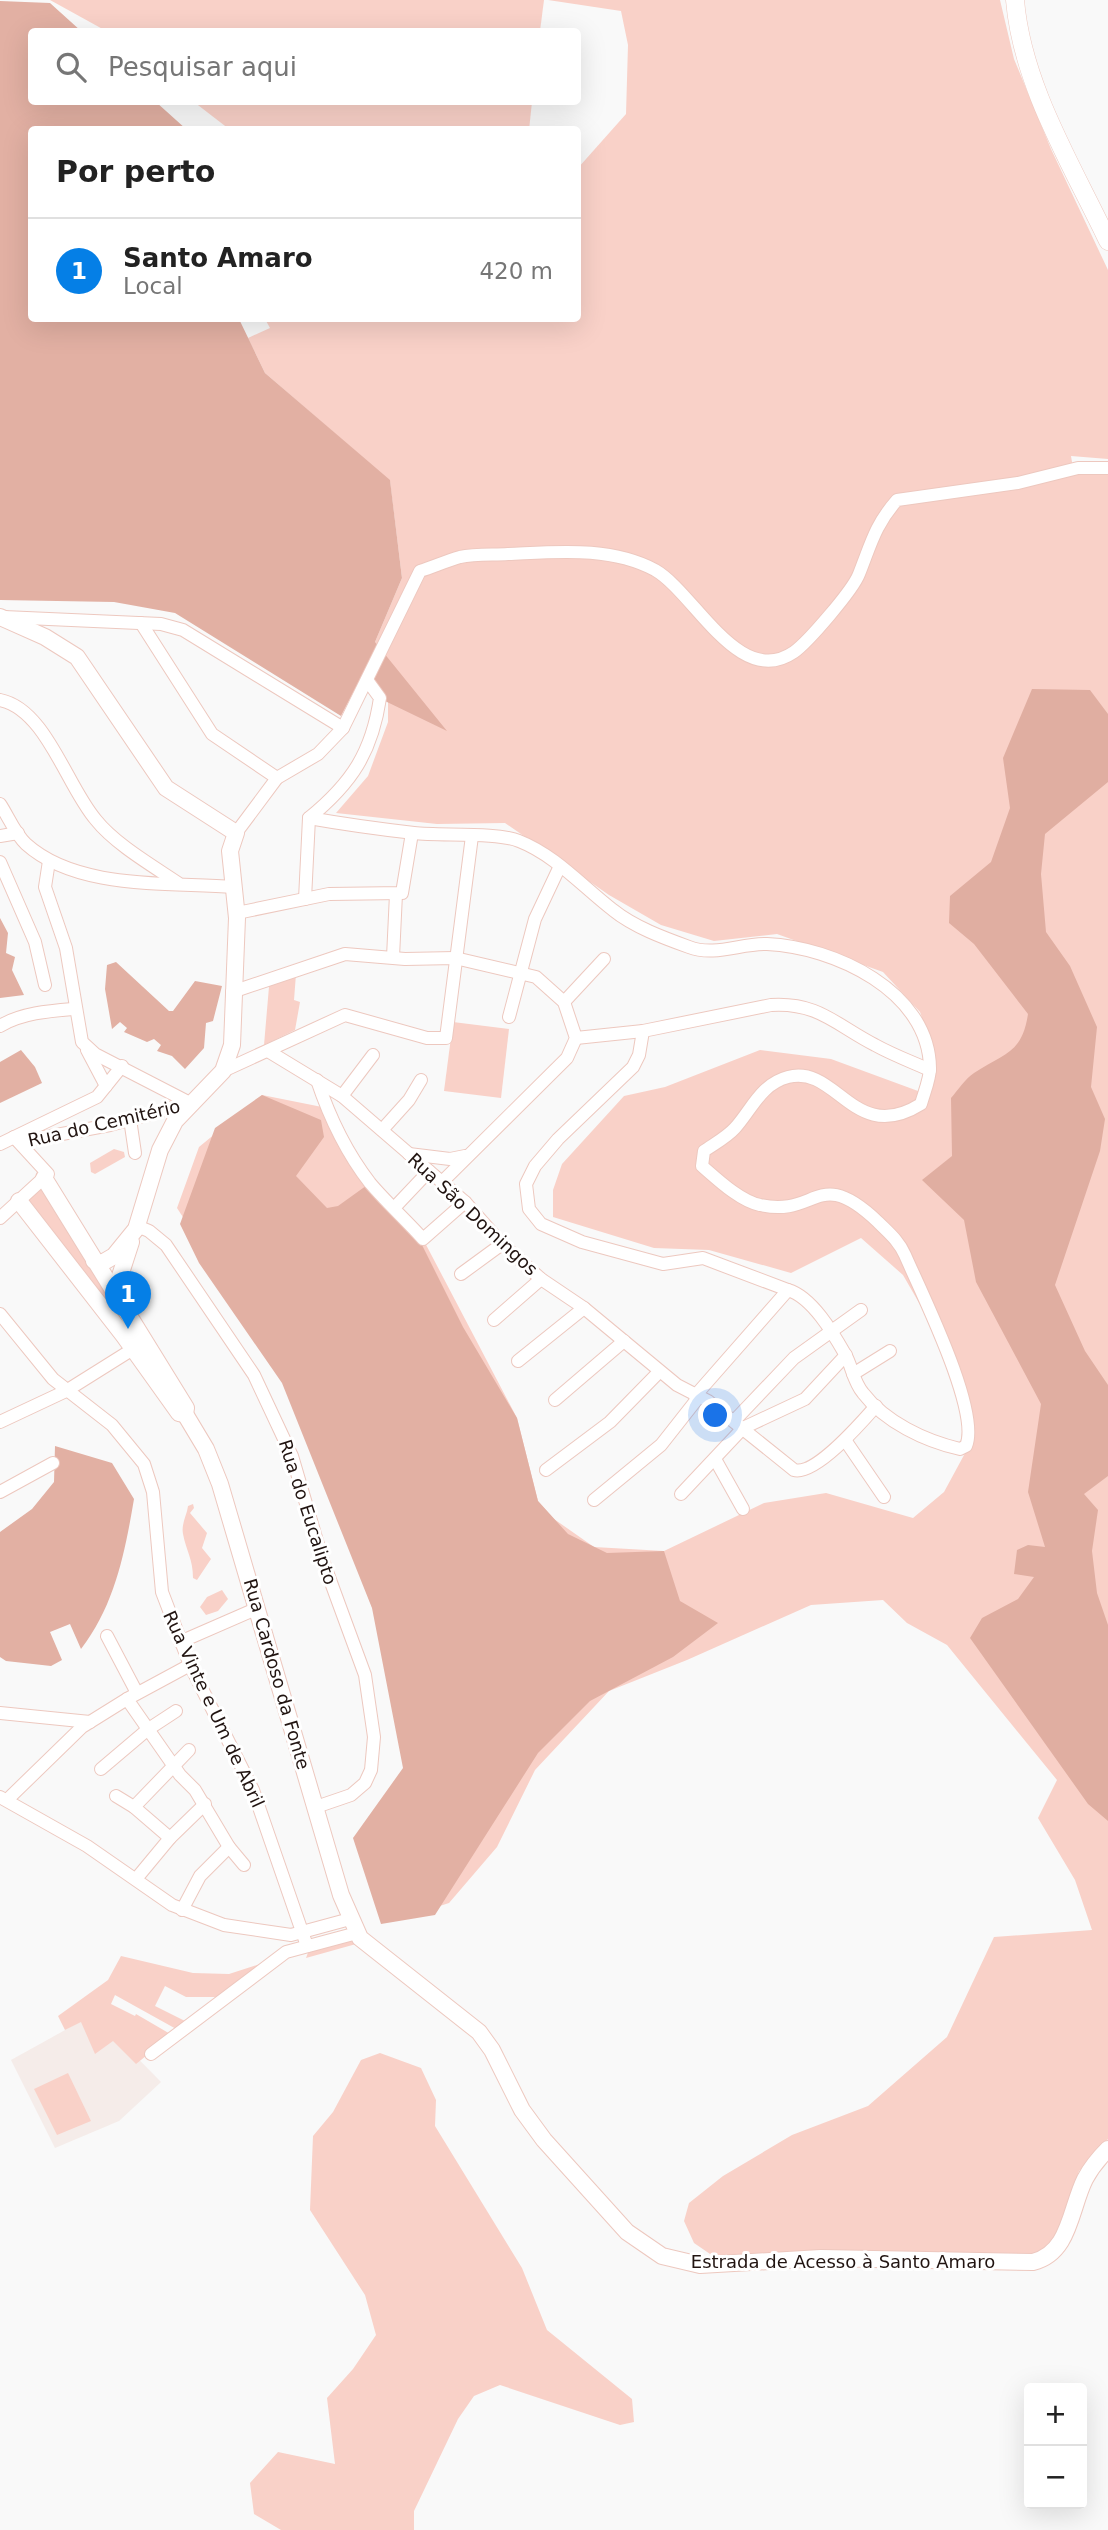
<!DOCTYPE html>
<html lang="pt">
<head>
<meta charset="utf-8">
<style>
  :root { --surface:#fff; --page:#f6f6f6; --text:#222; --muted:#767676; --line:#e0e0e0; --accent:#057fe6 }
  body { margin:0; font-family:"DejaVu Sans",sans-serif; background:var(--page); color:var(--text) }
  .controls { position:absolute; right:21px; bottom:21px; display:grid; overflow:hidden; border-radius:7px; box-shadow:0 7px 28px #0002 }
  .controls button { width:63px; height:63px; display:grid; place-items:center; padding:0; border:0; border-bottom:2px solid var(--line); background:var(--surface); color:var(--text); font:35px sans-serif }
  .you { position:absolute; left:716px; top:1416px; width:24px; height:24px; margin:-18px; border:5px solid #fff; border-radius:50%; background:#1a73e8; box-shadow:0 0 0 10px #1a73e833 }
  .badge { display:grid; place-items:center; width:46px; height:46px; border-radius:50%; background:var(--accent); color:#fff; font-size:23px; font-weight:700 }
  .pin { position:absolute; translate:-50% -58px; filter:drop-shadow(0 2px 4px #0008) }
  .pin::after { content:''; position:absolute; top:37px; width:24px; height:21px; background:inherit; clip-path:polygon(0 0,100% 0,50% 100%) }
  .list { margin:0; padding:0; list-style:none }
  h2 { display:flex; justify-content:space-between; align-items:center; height:91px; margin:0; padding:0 28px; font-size:30px }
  h2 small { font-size:23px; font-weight:400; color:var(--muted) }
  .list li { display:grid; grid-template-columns:46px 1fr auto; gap:21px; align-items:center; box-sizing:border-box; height:105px; padding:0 28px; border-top:2px solid var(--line) }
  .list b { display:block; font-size:26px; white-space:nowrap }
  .list p { margin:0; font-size:23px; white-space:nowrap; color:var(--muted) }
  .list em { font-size:23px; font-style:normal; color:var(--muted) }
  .icon { flex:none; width:38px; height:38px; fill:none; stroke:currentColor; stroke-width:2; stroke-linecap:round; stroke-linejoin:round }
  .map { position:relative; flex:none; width:1108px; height:2530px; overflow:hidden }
  .search { position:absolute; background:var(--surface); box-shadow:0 7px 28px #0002; left:28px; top:28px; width:553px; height:77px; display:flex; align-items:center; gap:18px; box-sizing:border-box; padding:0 24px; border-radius:7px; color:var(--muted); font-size:26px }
  .panel { position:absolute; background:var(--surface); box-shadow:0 7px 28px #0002; left:28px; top:126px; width:553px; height:196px; border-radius:7px }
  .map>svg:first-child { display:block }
  .built { fill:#f5ece9 }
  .green { fill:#f9d1c8 }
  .forest { fill:#e2b0a3 }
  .water { fill:#e0aea1 }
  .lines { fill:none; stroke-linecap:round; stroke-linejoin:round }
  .street-casing { stroke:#edc8bf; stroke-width:14 }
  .secondary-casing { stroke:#edc8bf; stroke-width:18 }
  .primary-casing { stroke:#edc8bf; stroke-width:19 }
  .street { stroke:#fff; stroke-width:12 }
  .secondary { stroke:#fff; stroke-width:16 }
  .primary { stroke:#fff; stroke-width:18 }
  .labels { text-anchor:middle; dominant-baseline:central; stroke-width:6; stroke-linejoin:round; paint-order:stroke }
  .street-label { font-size:18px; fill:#211411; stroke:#fff }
</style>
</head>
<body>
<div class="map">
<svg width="1108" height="2530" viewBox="0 0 1108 2530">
  <rect width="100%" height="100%" fill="#f9f9f9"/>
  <path class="built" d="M 94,2014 L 161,2082 L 119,2121 L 55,2148 L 11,2060 Z"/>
  <g class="green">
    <path d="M 50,0 L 544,0 L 540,31 L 108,32 Z"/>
    <path d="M 548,0 L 1000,0 L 1014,59 L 1051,149 L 1108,270 L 1108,459 L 1071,456 L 1074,474 L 1108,473 L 1108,2139 L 1079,2171 L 1054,2240 L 1038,2253 L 799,2252 L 713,2256 L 694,2243 L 684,2221 L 689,2203 L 723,2176 L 792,2135 L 868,2106 L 947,2037 L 994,1937 L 1092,1930 L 1075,1880 L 1038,1818 L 1057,1780 L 947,1645 L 907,1623 L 883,1600 L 811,1605 L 687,1660 L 609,1691 L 535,1770 L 497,1847 L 449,1903 L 391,1922 L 385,1826 L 420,1732 L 279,1365 L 177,1208 L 199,1147 L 262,1095 L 327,1108 L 355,1161 L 423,1239 L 517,1418 L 538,1501 L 554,1519 L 594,1547 L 664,1551 L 764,1503 L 826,1493 L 913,1518 L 944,1492 L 970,1444 L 953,1362 L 903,1275 L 861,1238 L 791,1273 L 709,1250 L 654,1248 L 553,1217 L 553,1190 L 562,1164 L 624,1096 L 665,1087 L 760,1050 L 831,1059 L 918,1091 L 936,1057 L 920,1012 L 883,972 L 777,934 L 714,941 L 661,925 L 609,895 L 505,823 L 437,824 L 336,813 L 368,776 L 388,722 L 388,673 L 375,642 L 402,578 L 390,481 L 265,373 L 248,338 L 270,328 L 265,319 L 578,318 L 578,168 L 626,114 L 628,45 L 621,11 Z"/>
    <path d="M 194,102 L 532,102 L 529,130 L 229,129 Z"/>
    <path d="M 296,974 L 294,1000 L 300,1002 L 295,1030 L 264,1045 L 270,975 Z"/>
    <path d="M 453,1022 L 509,1029 L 501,1098 L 444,1091 Z"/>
    <path d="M 114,1149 L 124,1152 L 125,1157 L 95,1174 L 91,1172 L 90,1163 Z"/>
    <path d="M 41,1187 L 133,1330 L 129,1334 L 26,1201 Z"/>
    <path d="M 193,1504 L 194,1508 L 190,1513 L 207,1533 L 202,1548 L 211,1559 L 197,1580 L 193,1578 C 193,1559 186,1550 183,1534 C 181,1524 187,1515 188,1506 Z"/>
    <path d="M 222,1590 L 228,1599 L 218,1611 L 206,1615 L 200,1607 L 207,1597 Z"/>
    <path d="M 351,1941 L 356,1944 L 306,1958 L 309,1950 Z"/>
    <path d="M 121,1956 L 193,1973 L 229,1974 L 260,1964 L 222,1997 L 186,1997 L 165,1986 L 155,2006 L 189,2023 L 178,2030 L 115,1995 L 111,2004 L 135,2016 L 136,2014 L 172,2035 L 136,2064 L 113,2041 L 95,2054 L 81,2022 L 65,2030 L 58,2016 L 108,1980 Z"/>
    <path d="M 380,2053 L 421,2068 L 436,2100 L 435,2126 L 522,2268 L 547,2330 L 632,2399 L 634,2422 L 620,2425 L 500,2385 L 474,2396 L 458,2419 L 414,2511 L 414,2530 L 281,2530 L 254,2514 L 250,2483 L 278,2452 L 335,2464 L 327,2398 L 353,2369 L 376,2335 L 365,2295 L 310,2210 L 313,2136 L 333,2112 L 361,2060 Z"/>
    <path d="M 68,2073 L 91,2121 L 57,2135 L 34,2089 Z"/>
  </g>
  <g class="forest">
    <path d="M 0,1 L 50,3 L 81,31 L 32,32 L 32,102 L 156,102 L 186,129 L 32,130 L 32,318 L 239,319 L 265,373 L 390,480 L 402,578 L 375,642 L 447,731 L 356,687 L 341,716 L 175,613 L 114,602 L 0,600 Z"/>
    <path d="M 0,918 L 8,933 L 6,953 L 15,957 L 12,970 L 24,995 L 0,998 Z"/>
    <path d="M 116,962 L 169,1011 L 173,1011 L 195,981 L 222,986 L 213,1021 L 206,1023 L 204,1048 L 185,1069 L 172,1056 L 157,1051 L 161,1045 L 154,1039 L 147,1042 L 124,1032 L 127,1028 L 120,1022 L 112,1029 L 105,989 L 107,965 Z"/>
    <path d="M 21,1050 L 35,1067 L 42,1083 L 0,1103 L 0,1062 Z"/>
    <path d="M 262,1095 L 321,1120 L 324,1137 L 296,1176 L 327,1208 L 338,1206 L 370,1183 L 414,1229 L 463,1327 L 517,1418 L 538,1501 L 568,1534 L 607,1553 L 664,1551 L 680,1601 L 718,1623 L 673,1657 L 590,1701 L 538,1753 L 435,1915 L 381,1924 L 353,1838 L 403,1768 L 372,1608 L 282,1383 L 199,1263 L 180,1224 L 215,1128 Z"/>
    <path d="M 55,1446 L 112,1463 L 134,1499 C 125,1552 115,1605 81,1649 L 70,1624 L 50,1632 L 62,1660 L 51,1666 L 6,1661 L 0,1657 L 0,1532 L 32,1509 L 54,1482 Z"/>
  </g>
  <path class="water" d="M 1032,689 L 1090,690 L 1108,714 L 1108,782 L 1045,834 L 1041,874 L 1046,932 L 1070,966 L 1097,1027 L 1091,1087 L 1105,1119 L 1100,1151 L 1055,1285 L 1085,1351 L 1108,1385 L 1108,1476 L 1084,1494 L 1098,1510 L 1092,1551 L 1097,1593 L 1108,1625 L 1108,1821 L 1088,1804 L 970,1638 L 982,1618 L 1018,1599 L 1034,1577 L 1014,1574 L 1017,1550 L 1028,1545 L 1045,1547 L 1028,1492 L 1041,1404 L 976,1282 L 964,1220 L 922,1180 L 952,1156 L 951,1098 C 958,1090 965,1079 974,1073 C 1004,1053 1022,1054 1028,1014 L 974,944 L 949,923 L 950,896 L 991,862 L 1010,808 L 1003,758 Z"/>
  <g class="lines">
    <g class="street-casing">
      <g id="street">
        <path d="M 4,617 L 161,624 L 183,630 L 343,728"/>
        <path d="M 141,623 L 212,734 L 277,778"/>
        <path d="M 367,680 L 380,698 C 372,752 352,783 309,818 C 343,824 379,829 414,833 C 440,836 498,832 519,841 C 555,855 583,887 613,910 C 634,927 664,938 689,947 C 715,957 741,943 767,944 C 834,947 929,991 930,1068 C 930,1079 924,1093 921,1104 C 854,1146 837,1064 788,1077 C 761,1084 752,1109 735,1128 C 727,1137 714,1144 704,1151 L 702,1166 C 717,1179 740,1201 760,1205 C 818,1218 817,1164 878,1222 C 889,1233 899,1241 905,1255 C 921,1292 981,1412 966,1446 L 960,1449 C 925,1441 885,1422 863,1393 C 853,1381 852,1366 845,1354 C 833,1333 812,1297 788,1290 L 695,1396"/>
        <path d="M 0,700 C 46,709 67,787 96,820 C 115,844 153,866 178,883"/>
        <path d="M 0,804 C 8,816 15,834 26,844 C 77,890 168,882 233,887"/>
        <path d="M 236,833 L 277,778 L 318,754 L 343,728 L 420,571 C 433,567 446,561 460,557 C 475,554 493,555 508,554 C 556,552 610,546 655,570 C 695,593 739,690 794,652 C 808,642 853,590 859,574 C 871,544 875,525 897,500 L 1018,483 L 1078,468 L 1108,468"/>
        <path d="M 0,836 L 18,833"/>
        <path d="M 49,861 L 45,887 L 66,948 L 82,1042 L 95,1054 L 190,1103"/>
        <path d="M 0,862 L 35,942 L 45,985"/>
        <path d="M 305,899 L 309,818"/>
        <path d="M 237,913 L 329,894 L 402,893 L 412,833"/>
        <path d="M 393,957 L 396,894"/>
        <path d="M 232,992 L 345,954 L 405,959 L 455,958 L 536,977 L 564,1002 L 576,1038 L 567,1058 L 442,1182"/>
        <path d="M 564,1002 L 604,959"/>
        <path d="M 509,1017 L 535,919 L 560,866"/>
        <path d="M 0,1026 C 22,1013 49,1011 74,1009"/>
        <path d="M 643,1031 L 639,1055 L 633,1067 L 558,1139 L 535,1166 L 526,1184 L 529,1209 L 541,1224 L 582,1242 L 663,1264 L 703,1258 L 788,1290"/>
        <path d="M 576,1038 L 643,1031 L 771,1005 C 818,1002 836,1025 875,1045 C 893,1055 912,1062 930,1070"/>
        <path d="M 87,1050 L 106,1086"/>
        <path d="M 268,1051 L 342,1096 L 465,1202 L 502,1244 L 541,1279 L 584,1308 L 677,1385 L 708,1401 L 794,1470 C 815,1476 862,1422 876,1406"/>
        <path d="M 223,1071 L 345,1015 L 427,1038 L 446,1038 L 472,836"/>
        <path d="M 317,1080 C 329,1116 346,1152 370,1183 C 386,1202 406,1220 423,1239 L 465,1202"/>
        <path d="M 342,1096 L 373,1055"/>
        <path d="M 130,1119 L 135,1153"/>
        <path d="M 382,1130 L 409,1100 L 421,1080"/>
        <path d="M 19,1142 L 110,1125 L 190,1103"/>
        <path d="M 0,1144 L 97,1097 L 122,1066"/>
        <path d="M 409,1154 L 450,1159 L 465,1156"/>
        <path d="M 394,1208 L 429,1171"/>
        <path d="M 0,1218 L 48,1174 L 14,1137"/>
        <path d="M 137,1226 L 149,1231 L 166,1245 L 254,1375 L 292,1456 L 322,1558 L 365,1675 L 374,1737 L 371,1770 L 365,1783 L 351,1795 L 316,1807"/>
        <path d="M 461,1274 L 502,1244"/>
        <path d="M 0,1314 L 53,1379 L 112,1425 L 144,1464 L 153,1492 L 162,1592 L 190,1665 L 253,1790 L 307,1946"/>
        <path d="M 494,1320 L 541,1279"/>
        <path d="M 518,1361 L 584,1308"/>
        <path d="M 853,1374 L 890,1351"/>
        <path d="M 555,1400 L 624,1341"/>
        <path d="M 734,1421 L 794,1358 L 861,1310"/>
        <path d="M 0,1422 L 66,1391 L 133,1349"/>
        <path d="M 845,1440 L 884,1497"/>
        <path d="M 715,1459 L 743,1509"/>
        <path d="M 546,1470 L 610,1422 L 659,1372"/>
        <path d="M 0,1492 L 53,1463"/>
        <path d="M 681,1494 L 743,1428 L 805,1399 L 846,1355"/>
        <path d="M 594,1500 L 661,1445 L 698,1398"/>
        <path d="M 107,1636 L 137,1693"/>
        <path d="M 180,1642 L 258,1608"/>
        <path d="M 190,1665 L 127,1699 L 180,1775 L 195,1790 L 229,1847 L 244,1865"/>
        <path d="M 0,1713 L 90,1722"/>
        <path d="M 101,1769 L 147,1730 L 176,1711"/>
        <path d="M 116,1796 L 134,1807 L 170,1838 L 136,1879"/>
        <path d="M 0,1797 L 87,1846 L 172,1905 L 224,1925 L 291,1935 L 350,1919"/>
        <path d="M 7,1800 L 82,1727 L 127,1699"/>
        <path d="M 134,1807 L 189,1750"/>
        <path d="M 170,1838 L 205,1804"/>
        <path d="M 182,1910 L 200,1876 L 229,1847"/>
        <path d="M 151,2054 L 286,1952 L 357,1933"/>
      </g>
    </g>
    <g class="secondary-casing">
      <g id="secondary">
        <path d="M 0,617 L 45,637 L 77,657 L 166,788 L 236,833 L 230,851 L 237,918 L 232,1045 L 223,1071 L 175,1121 L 160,1150 L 136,1229 L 114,1256 L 102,1263 L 94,1261"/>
        <path d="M 19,1201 L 124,1336 L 179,1413 L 185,1414 L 186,1408 L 44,1178"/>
        <path d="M 122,1301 L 120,1276 L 131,1242"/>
        <path d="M 185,1414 L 206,1449 L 220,1484 L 341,1895 L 360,1938 L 479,2032 L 492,2050 L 522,2110 L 544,2140 L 627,2232 L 662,2256 L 700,2265 L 821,2258 L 1033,2262 C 1070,2253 1070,2209 1085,2179 C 1091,2168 1099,2158 1108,2149"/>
      </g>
    </g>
    <g class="primary-casing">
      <path id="primary" d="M 1015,0 C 1022,85 1072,165 1108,241"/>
    </g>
    <use href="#street" class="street"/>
    <use href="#secondary" class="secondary"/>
    <use href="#primary" class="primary"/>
  </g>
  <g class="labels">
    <g class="street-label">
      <text transform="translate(104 1123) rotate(-13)">Rua do Cemitério</text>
      <text transform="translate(473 1214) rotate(43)">Rua São Domingos</text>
      <text transform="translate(308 1512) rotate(72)">Rua do Eucalipto</text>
      <text transform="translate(277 1674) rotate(74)">Rua Cardoso da Fonte</text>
      <text transform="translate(214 1709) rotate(65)">Rua Vinte e Um de Abril</text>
      <text x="843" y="2261">Estrada de Acesso à Santo Amaro</text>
    </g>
  </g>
</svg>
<div class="controls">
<button>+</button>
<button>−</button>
</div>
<div class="you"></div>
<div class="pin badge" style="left:128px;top:1329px">1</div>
<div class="search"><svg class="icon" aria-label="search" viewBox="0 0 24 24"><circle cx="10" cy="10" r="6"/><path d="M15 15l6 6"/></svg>Pesquisar aqui</div>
<section class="panel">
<h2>Por perto<small></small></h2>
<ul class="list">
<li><span class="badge">1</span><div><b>Santo Amaro</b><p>Local</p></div><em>420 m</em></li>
</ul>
</section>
</div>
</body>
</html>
